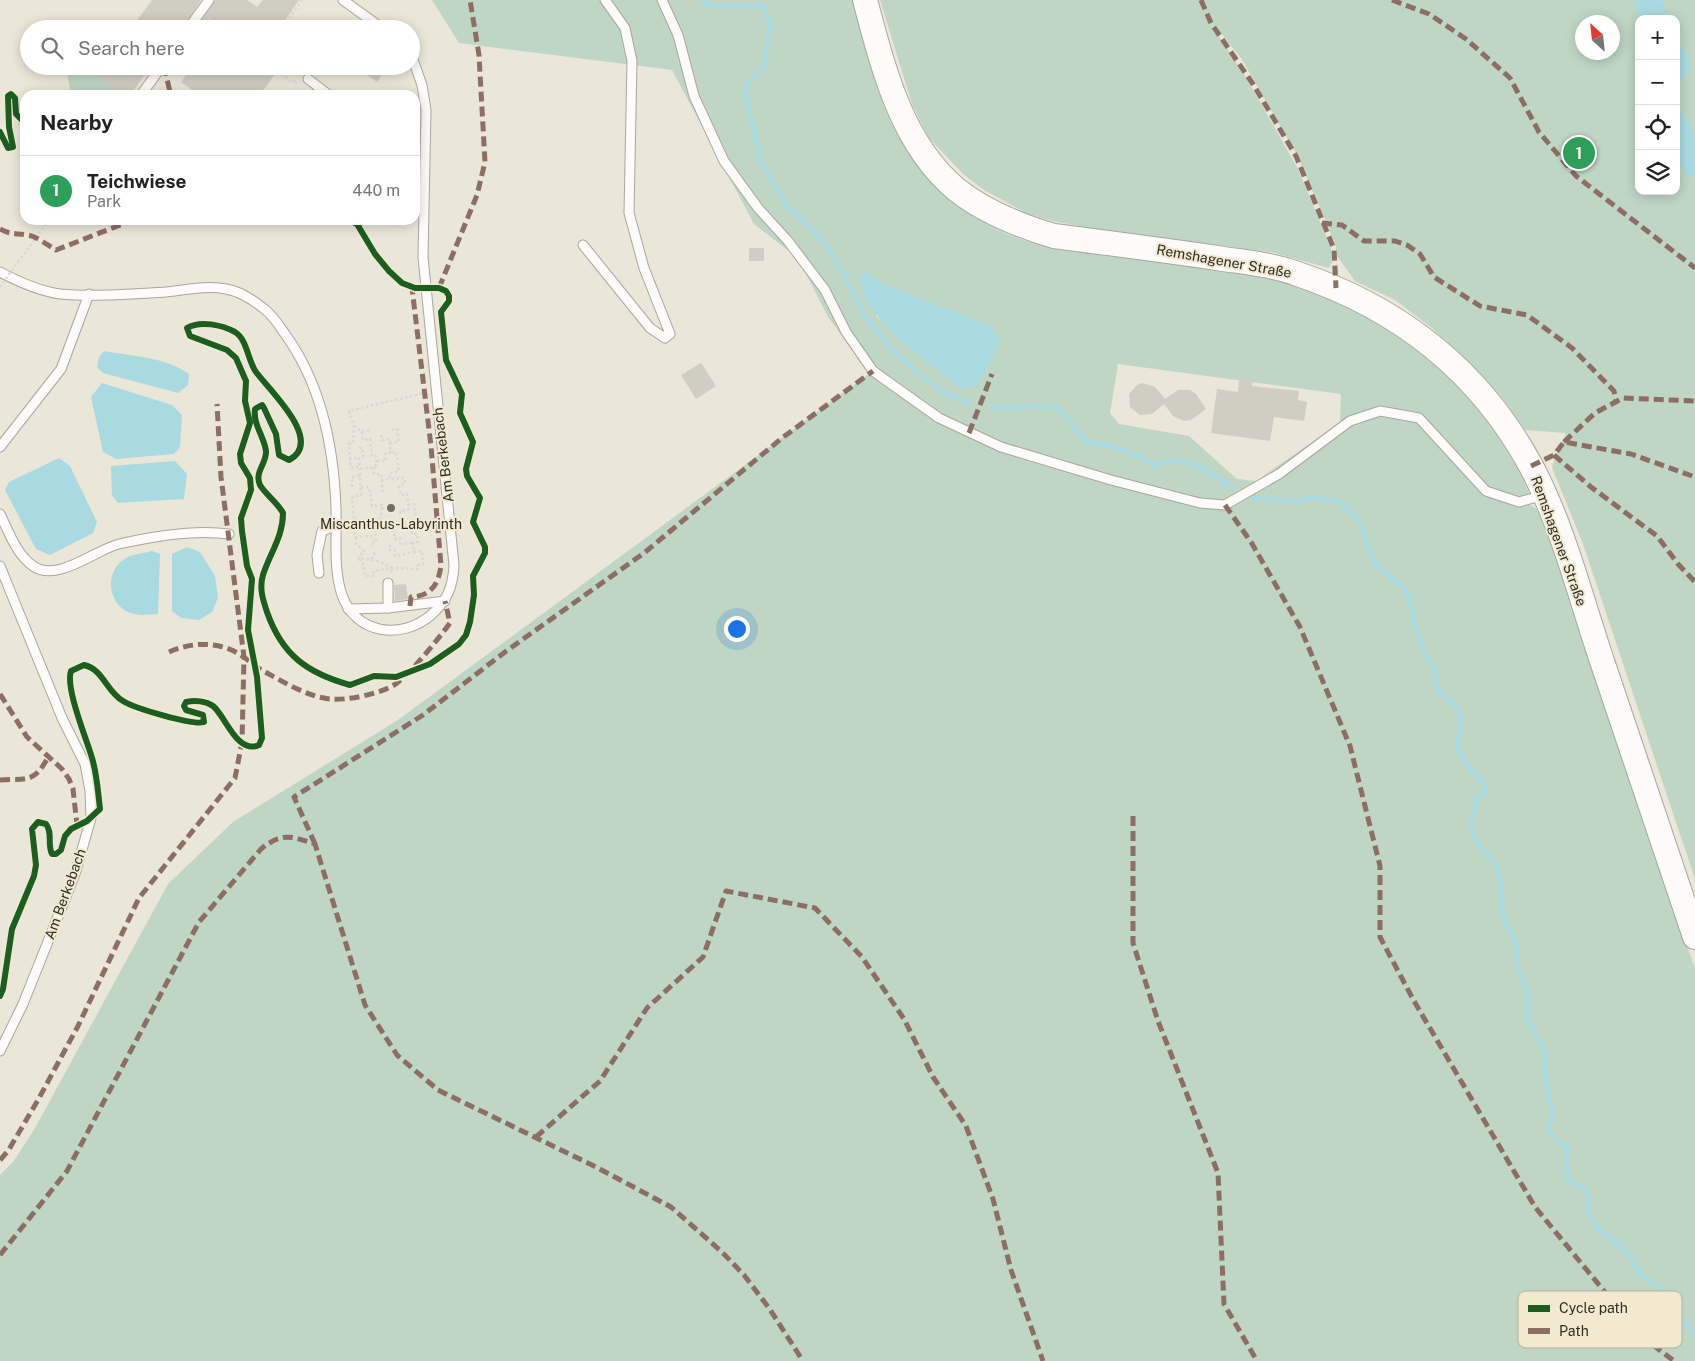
<!DOCTYPE html>
<html lang="en">
<head>
<meta charset="utf-8">
<style>
  :root { --surface:#fff; --page:#f6f6f6; --text:#222; --muted:#767676; --line:#e0e0e0; --accent:#111827 }
  body { margin:0; font-family:"Public Sans",sans-serif; background:var(--page); color:var(--text) }
  .controls { position:absolute; right:15px; top:15px; display:grid; overflow:hidden; border-radius:10px; box-shadow:0 2px 12px #0003 }
  .controls button { width:45px; height:45px; display:grid; place-items:center; padding:0; border:0; border-bottom:1px solid var(--line); background:var(--surface); color:var(--text); font:25px sans-serif }
  .compass { position:absolute; left:1575px; top:15px; width:45px; height:45px; border-radius:50%; background:var(--surface); box-shadow:0 2px 12px #0003; rotate:333deg }
  .you { position:absolute; left:736px; top:628px; width:18px; height:18px; margin:-12px; border:4px solid #fff; border-radius:50%; background:#1a73e8; box-shadow:0 0 0 8px #1a73e833 }
  .badge { display:grid; place-items:center; width:32px; height:32px; border-radius:50%; background:var(--accent); color:#fff; font-size:16px; font-weight:700 }
  .pin { position:absolute; translate:-50% -50%; border:2px solid #fff; box-shadow:0 1px 5px #0006 }
  .list { margin:0; padding:0; list-style:none }
  h2 { display:flex; justify-content:space-between; align-items:center; height:65px; margin:0; padding:0 20px; font-size:21px }
  h2 small { font-size:16px; font-weight:400; color:var(--muted) }
  .list li { display:grid; grid-template-columns:32px 1fr auto; gap:15px; align-items:center; box-sizing:border-box; height:70px; padding:0 20px; border-top:1px solid var(--line) }
  .list b { display:block; font-size:19px; white-space:nowrap }
  .list p { margin:0; font-size:16px; white-space:nowrap; color:var(--muted) }
  .list em { font-size:16px; font-style:normal; color:var(--muted) }
  .icon { flex:none; width:28px; height:28px; fill:none; stroke:currentColor; stroke-width:2; stroke-linecap:round; stroke-linejoin:round }
  .map { position:relative; flex:none; width:1695px; height:1361px; overflow:hidden }
  .search { position:absolute; background:var(--surface); box-shadow:0 2px 12px #0003; left:20px; top:20px; width:400px; height:55px; display:flex; align-items:center; gap:12px; box-sizing:border-box; padding:0 18px; border-radius:28px; color:var(--muted); font-size:19px }
  .panel { position:absolute; background:var(--surface); box-shadow:0 2px 12px #0003; left:20px; top:90px; width:400px; height:135px; border-radius:15px }
  .map>svg:first-child { display:block }
  .green { fill:#bfd6c4; fill-rule:evenodd }
  .water { fill:#a9dae2 }
  .lines { fill:none; stroke-linecap:round; stroke-linejoin:round }
  .stream { stroke:#a9dae2; stroke-width:4.5 }
  .river { stroke:#a9dae2; stroke-width:26 }
  .building { fill:#d0cdc2 }
  .lane-casing { stroke:#a9a69b; stroke-width:11 }
  .secondary-casing { stroke:#a9a69b; stroke-width:26 }
  .path { stroke:#dad8d4; stroke-width:2.5; stroke-dasharray:2.5 2.5; stroke-linecap:butt }
  .lane { stroke:#fcfbf9; stroke-width:9 }
  .secondary { stroke:#fcfbf9; stroke-width:24 }
  .path-bridge { stroke:#dad8d4; stroke-width:2.5; stroke-dasharray:2.5 2.5; stroke-linecap:butt }
  .quiet { stroke:#8d6e63; stroke-width:5; stroke-dasharray:10 5; stroke-linecap:butt }
  .cycleway-casing { stroke:#f1ead1; stroke-width:9 }
  .cycleway { stroke:#1b5e20; stroke-width:6 }
  .poi-dot { fill:#706e62; stroke:#f1ead1; stroke-width:2 }
  .labels { text-anchor:middle; dominant-baseline:central; stroke-width:4; stroke-linejoin:round; paint-order:stroke }
  .street-label { font-size:14px; fill:#2f2d23; stroke:#f1ead1 }
  .poi-label { font-size:14px; fill:#2f2d23; stroke:#f1ead1 }
  .key { fill:#f1ead1; stroke:#b7b19d; stroke-width:1 }
  .key-label { font-size:14px; fill:#2f2d23 }
</style>
</head>
<body>
<div class="map">
<svg width="1695" height="1361" viewBox="0 0 1695 1361">
  <rect width="100%" height="100%" fill="#eae6d8"/>
  <g class="green">
    <path d="M 432,0 L 855,0 C 868,50 877,112 910,153 C 919,164 930,172 940,182 C 953,194 966,209 980,219 C 1030,254 1098,253 1156,260 C 1184,264 1213,268 1241,273 C 1364,294 1483,374 1529,493 L 1526,499 L 1528,504 L 1537,509 L 1553,548 L 1695,969 L 1695,1361 L 0,1361 L 0,1175 L 13,1162 L 34,1130 L 168,884 L 233,822 L 398,720 L 870,373 L 828,317 L 798,258 L 754,224 L 672,70 L 459,43 ZM 866,271 L 879,282 L 963,390 L 877,317 ZM 1118,364 L 1341,394 L 1340,423 L 1256,481 L 1237,479 L 1189,436 L 1119,424 L 1110,413 Z"/>
    <path d="M 880,0 L 1695,0 L 1695,879 L 1583,544 L 1553,470 L 1552,466 L 1566,433 L 1525,430 L 1503,399 L 1487,381 L 1432,328 L 1395,300 L 1355,281 L 1337,256 L 1335,243 L 1297,155 L 1241,58 L 1220,32 L 1211,24 L 1247,79 L 1297,167 L 1331,248 L 1332,262 L 1329,268 L 1271,252 L 1109,232 L 1053,221 L 1026,213 L 984,190 L 963,174 L 928,137 L 912,104 ZM 1639,19 L 1676,19 L 1676,191 L 1639,191 ZM 1582,22 L 1612,22 L 1612,52 L 1582,52 Z"/>
    <path d="M 66,66 L 103,66 L 122,95 L 71,95 Z"/>
  </g>
  <g class="water">
    <path d="M 866,271 L 879,282 L 991,326 L 1000,340 L 979,384 L 963,390 C 928,361 868,325 859,278 Z"/>
    <path d="M 104,351 C 132,356 165,357 189,374 L 188,385 L 178,393 L 103,373 L 97,367 L 99,357 Z"/>
    <path d="M 102,383 L 172,405 L 182,415 L 180,447 L 174,454 L 116,459 L 103,452 L 91,397 Z"/>
    <path d="M 59,458 L 70,466 L 97,522 L 93,533 L 50,555 L 36,549 L 5,490 L 9,482 Z"/>
    <path d="M 175,461 L 187,474 L 184,499 L 118,503 L 112,495 L 111,466 Z"/>
    <path d="M 187,547 L 200,552 L 215,576 L 218,598 L 212,612 L 199,620 L 181,618 L 172,611 L 172,554 Z"/>
    <path d="M 152,551 L 160,554 L 158,614 C 151,614 141,616 134,614 C 108,608 102,572 126,558 C 132,554 145,553 152,551 Z"/>
  </g>
  <g class="lines">
    <g class="stream">
      <path d="M 703,0 L 709,6 L 763,6 L 770,24 L 764,66 L 746,86 L 746,99 L 761,162 L 789,208 L 823,240 L 846,278 L 865,317 L 892,349 L 918,373 L 946,394 L 968,403"/>
      <path d="M 992,408 C 1004,408 1051,404 1058,409 C 1068,416 1077,432 1086,442 L 1116,447 L 1156,465 L 1171,461 L 1197,465 L 1232,487"/>
      <path d="M 1254,498 L 1298,501 L 1311,497 L 1337,501 L 1358,520 L 1365,534 L 1369,552 L 1377,565 L 1405,589 L 1410,603 L 1420,644 L 1433,667 L 1437,689 L 1453,703 L 1460,716 L 1458,749 L 1462,758 L 1485,785 L 1486,793 L 1476,799 L 1471,826 L 1478,845 L 1491,858 L 1500,875 L 1503,918 L 1518,947 L 1516,955 L 1519,971 L 1527,989 L 1527,1018 L 1545,1053 L 1544,1074 L 1553,1116 L 1548,1129 L 1556,1140 L 1567,1148 L 1567,1176 L 1574,1184 L 1584,1189 L 1589,1197 L 1588,1211 L 1597,1228 L 1631,1256 L 1636,1271 L 1659,1288 L 1674,1312 L 1695,1333"/>
    </g>
    <g class="river">
      <path d="M 1647,0 L 1656,19"/>
      <path d="M 1676,60 L 1676,69"/>
      <path d="M 1676,125 L 1695,164"/>
    </g>
  </g>
  <g class="building">
    <path d="M 152,0 L 201,0 L 182,29 L 131,29 Z"/>
    <path d="M 215,0 L 247,0 L 257,7 L 263,0 L 299,0 L 279,29 L 196,29 Z"/>
    <path d="M 103,66 L 151,66 L 130,95 L 122,95 L 96,76 Z"/>
    <path d="M 192,66 L 263,66 L 275,74 L 260,95 L 199,95 L 181,82 Z"/>
    <path d="M 354,66 L 388,66 L 377,82 Z"/>
    <rect x="749" y="248" width="15" height="13"/>
    <path d="M 701,363 L 716,386 L 696,399 L 681,375 Z"/>
    <path d="M 1239,379 L 1253,381 L 1252,386 L 1299,391 L 1298,400 L 1307,402 L 1304,421 L 1274,417 L 1270,441 L 1211,433 L 1217,389 L 1238,392 Z"/>
    <path d="M 1143,383 L 1155,387 L 1165,399 L 1178,390 L 1190,390 L 1196,394 L 1206,409 L 1191,420 L 1184,421 L 1173,416 L 1164,404 L 1152,414 L 1140,415 L 1130,407 L 1129,394 L 1137,385 Z"/>
    <path d="M 406,584 L 408,599 L 395,601 L 394,585 Z"/>
  </g>
  <g class="lines">
    <g class="lane-casing">
      <g id="lane">
        <path d="M 343,0 L 383,29"/>
        <path d="M 662,0 L 678,35 L 694,96 L 724,161 L 758,208 L 788,241 L 825,290 L 846,332 L 873,371 L 939,418 L 1001,447 L 1111,480 L 1200,503 L 1225,505 L 1279,474 L 1350,421 L 1380,411 L 1419,418 L 1486,491 L 1519,502 L 1544,495"/>
        <path d="M 188,29 L 209,0"/>
        <path d="M 308,79 L 329,95"/>
        <path d="M 141,95 L 162,66"/>
        <path d="M 583,245 L 650,328 L 665,338 L 670,334 L 644,268 L 629,213 L 632,61 L 625,28 L 605,0"/>
        <path d="M 0,272 C 19,282 39,291 60,294 C 94,297 132,294 166,292 C 186,290 207,285 226,289 C 240,291 253,300 263,308 C 272,314 279,325 285,334 C 322,385 334,447 336,509 C 337,536 333,569 342,595 C 356,635 402,640 431,615 C 447,601 453,587 454,565 L 423,257 L 426,110 L 422,85 L 411,54"/>
        <path d="M 0,447 L 61,369 L 89,294"/>
        <path d="M 0,514 C 9,532 16,554 33,566 C 57,583 95,550 119,544 C 154,536 194,529 229,534"/>
        <path d="M 0,566 L 62,718 L 85,764 L 90,791 L 91,818 L 75,874 L 23,1004 L 0,1051"/>
        <path d="M 319,573 L 317,555 L 322,531 L 336,525"/>
        <path d="M 388,583 L 388,608"/>
        <path d="M 348,609 L 388,608 L 445,601"/>
      </g>
    </g>
    <g class="secondary-casing">
      <path id="secondary" d="M 865,0 C 883,67 901,144 957,190 C 985,212 1020,226 1054,236 C 1108,243 1162,250 1217,258 C 1242,262 1270,264 1295,273 C 1397,307 1479,370 1531,466 C 1563,526 1580,596 1602,661 C 1633,753 1664,845 1695,937"/>
    </g>
    <g class="path">
      <path d="M 209,18 L 224,29"/>
      <path d="M 216,23 L 219,18"/>
      <path d="M 291,29 L 285,24 L 301,1 L 300,0"/>
      <path d="M 276,66 L 277,71 L 292,82 L 297,81"/>
      <path d="M 18,262 L 49,220"/>
      <path d="M 354,426 L 362,432 L 363,440 L 370,439 L 372,456 L 376,456 L 377,464 L 374,467 L 360,469"/>
      <path d="M 362,432 L 370,430 L 370,428"/>
      <path d="M 381,435 L 382,440 L 390,439 L 390,444"/>
      <path d="M 359,448 L 362,448 L 363,457 L 359,458"/>
      <path d="M 350,458 L 351,468 L 360,466"/>
      <path d="M 377,461 L 386,461 L 385,454 L 391,452 L 390,444 L 399,441 L 397,429 L 389,430"/>
      <path d="M 374,467 L 374,474 L 381,474 L 383,493"/>
      <path d="M 381,480 L 390,479"/>
      <path d="M 352,487 L 352,477 L 360,476"/>
      <path d="M 361,487 L 369,487 L 372,506 L 382,505 L 380,529 L 375,530 L 376,542 L 371,543 L 371,546"/>
      <path d="M 408,505 L 414,504 L 417,524 L 411,526"/>
      <path d="M 382,508 L 392,507 L 393,511"/>
      <path d="M 363,520 L 381,519"/>
      <path d="M 392,521 L 392,524 L 401,522"/>
      <path d="M 392,524 L 395,539 L 400,538 L 401,544 L 413,543"/>
      <path d="M 355,537 L 375,536"/>
      <path d="M 390,545 L 389,550 L 395,550 L 395,556 L 414,552"/>
      <path d="M 359,559 L 363,563 L 365,576 L 374,576 L 374,571 L 393,568 L 418,569 L 418,565 L 423,564 L 422,551 L 414,552 L 413,543 L 418,542 L 417,534 L 412,534 L 411,526 L 402,527 L 400,511 L 409,509 L 407,494 L 401,495 L 399,486 L 405,484 L 404,478 L 390,479 L 390,473 L 399,471 L 396,452 L 391,452"/>
      <path d="M 372,559 L 373,554 L 376,554"/>
      <path d="M 391,572 L 393,568 C 381,562 372,558 359,559 L 359,556 L 364,551 L 356,544 L 354,530 L 364,529 L 363,520 L 354,520 L 352,497 L 361,495 L 359,458 L 350,458 L 349,444 L 353,443 L 354,426 L 349,411 L 424,393"/>
    </g>
    <use href="#lane" class="lane"/>
    <use href="#secondary" class="secondary"/>
    <path class="path-bridge" d="M 0,287 L 18,262"/>
    <g class="quiet">
      <path d="M 1201,0 L 1211,23 L 1253,84 L 1296,156 L 1334,249 L 1336,288"/>
      <path d="M 1392,0 L 1429,14 L 1466,39 L 1510,78 L 1539,132 L 1576,176 L 1695,268"/>
      <path d="M 164,66 L 170,92 L 169,95"/>
      <path d="M 1322,223 L 1342,225 L 1364,241 L 1395,241 L 1407,245 L 1420,254 L 1434,277 L 1480,306 L 1527,315 L 1572,348 L 1614,391 L 1616,402"/>
      <path d="M 0,229 C 11,235 16,233 27,235 C 37,236 47,245 56,250 L 133,220"/>
      <path d="M 439,288 L 477,195 L 485,162 L 479,55 L 470,0"/>
      <path d="M 969,433 L 992,374"/>
      <path d="M 1564,442 L 1595,413 L 1623,398 L 1695,401"/>
      <path d="M 1554,455 L 1591,487 L 1657,536 L 1678,564 L 1695,582"/>
      <path d="M 1531,466 L 1554,455 L 1564,442 L 1631,454 L 1695,477"/>
      <path d="M 1225,505 L 1251,542 L 1300,627 L 1350,746 L 1380,866 L 1380,937 L 1414,1001 L 1535,1207 L 1614,1303 L 1653,1345 L 1674,1361"/>
      <path d="M 410,606 L 411,597 C 431,596 438,585 441,566 L 431,446 L 412,288"/>
      <path d="M 169,652 C 194,641 223,641 245,658 C 252,663 258,669 267,673 C 285,683 309,697 330,699 C 347,701 384,693 397,683 C 411,673 439,638 450,623 L 445,601"/>
      <path d="M 0,694 L 27,737 L 62,769 L 69,779 L 73,789 L 77,825"/>
      <path d="M 0,780 C 27,778 34,784 48,757"/>
      <path d="M 1133,816 L 1133,943 L 1158,1021 L 1218,1173 L 1224,1304 L 1257,1361"/>
      <path d="M 315,844 L 294,797 L 423,715 L 505,652 L 644,553 L 782,438 L 873,371"/>
      <path d="M 536,1137 L 600,1081 L 647,1008 L 703,957 L 726,891 L 815,908 L 862,957 L 904,1019 L 933,1077 L 966,1126 L 993,1199 L 1011,1270 L 1043,1361"/>
      <path d="M 0,1160 L 8,1151 L 38,1100 L 78,1026 L 139,898 L 235,778 L 242,742 L 244,657 L 221,477 L 217,404"/>
      <path d="M 0,1255 L 67,1171 L 199,922 L 261,849 C 282,832 291,836 315,844 L 365,1005 L 397,1055 L 438,1090 L 596,1167 L 671,1207 L 722,1252 L 744,1275 L 769,1308 L 803,1361"/>
    </g>
    <g class="cycleway-casing">
      <g id="cycleway">
        <path d="M 0,132 L 8,148 L 13,147 L 9,127 L 8,96 L 11,94 L 15,98 L 16,114 L 25,123"/>
        <path d="M 0,996 L 3,989 L 12,929 L 34,876 L 36,865 L 32,829 L 38,822 L 46,824 C 53,833 47,844 52,854 L 56,854 L 61,850 L 65,836 L 71,829 L 87,821 L 100,809 C 98,792 97,774 92,758 C 87,740 65,688 71,671 L 84,665 C 103,669 106,691 123,701 C 134,708 194,726 204,722 L 203,715 L 186,710 L 184,706 L 186,702 C 195,700 206,701 213,706 C 225,715 237,755 259,745 L 262,738 L 257,677 L 248,630 L 252,579 L 247,566 L 242,531 L 241,518 L 251,490 L 250,478 L 241,463 L 240,454 L 250,423 L 245,401 L 246,381 L 236,358 L 227,350 L 190,336 L 187,328 C 200,320 222,325 235,332 C 247,339 248,361 256,372 C 269,390 325,441 289,460 L 279,455 L 276,434 L 264,408 L 262,405 L 255,409 C 253,425 264,436 266,451 C 267,463 254,472 260,485 C 266,495 277,502 283,513 C 283,537 270,553 263,575 C 259,588 263,600 267,612 C 282,655 307,673 350,685 L 374,676 L 396,677 L 430,664 L 459,644 L 466,635 L 470,622 L 474,595 L 473,576 L 485,553 L 485,547 L 473,522 L 480,498 L 467,476 L 466,469 L 473,442 L 460,413 L 462,394 L 446,360 L 441,312 L 449,301 L 449,296 L 446,291 L 439,288 L 415,288 L 402,283 L 389,271 L 375,254 L 357,224 L 349,220"/>
      </g>
    </g>
    <use href="#cycleway" class="cycleway"/>
  </g>
  <circle class="poi-dot" cx="391" cy="508" r="5"/>
  <g class="labels">
    <g class="street-label">
      <text transform="translate(1224 261) rotate(10)">Remshagener Straße</text>
      <text transform="translate(443 455) rotate(-97)">Am Berkebach</text>
      <text transform="translate(1559 541) rotate(70)">Remshagener Straße</text>
      <text transform="translate(65 894) rotate(-70)">Am Berkebach</text>
    </g>
    <g class="poi-label">
      <text x="391" y="524">Miscanthus-Labyrinth</text>
    </g>
  </g>
  <rect x="1518" y="1291" width="164" height="57" rx="8" class="key"/>
  <rect x="1528" y="1305" width="22" height="7" fill="#1b5e20"/>
  <rect x="1528" y="1328" width="22" height="6" fill="#8d6e63"/>
  <g class="key-label">
    <text x="1559" y="1313">Cycle path</text>
    <text x="1559" y="1336">Path</text>
  </g>
</svg>
<div class="controls">
<button>+</button>
<button>−</button>
<button><svg class="icon" aria-label="locate" viewBox="0 0 24 24"><circle cx="12" cy="12" r="6"/><path d="M12 2v4M12 18v4M2 12h4M18 12h4"/></svg></button>
<button><svg class="icon" aria-label="layers" viewBox="0 0 24 24"><path d="M12 4l9 5-9 5-9-5zM3 14l9 5 9-5"/></svg></button>
</div>
<svg class="compass" viewBox="-18 -18 36 36"><path d="M0-13l5 13h-10z" fill="#e53935"/><path d="M0 13l5-13h-10z" fill="#767676"/></svg>
<div class="you"></div>
<div class="pin badge" style="left:1579px;top:153px;background:#2e9e5b">1</div>
<div class="search"><svg class="icon" aria-label="search" viewBox="0 0 24 24"><circle cx="10" cy="10" r="6"/><path d="M15 15l6 6"/></svg>Search here</div>
<section class="panel">
<h2>Nearby<small></small></h2>
<ul class="list">
<li><span class="badge" style="background:#2e9e5b">1</span><div><b>Teichwiese</b><p>Park</p></div><em>440 m</em></li>
</ul>
</section>
</div>
</body>
</html>
